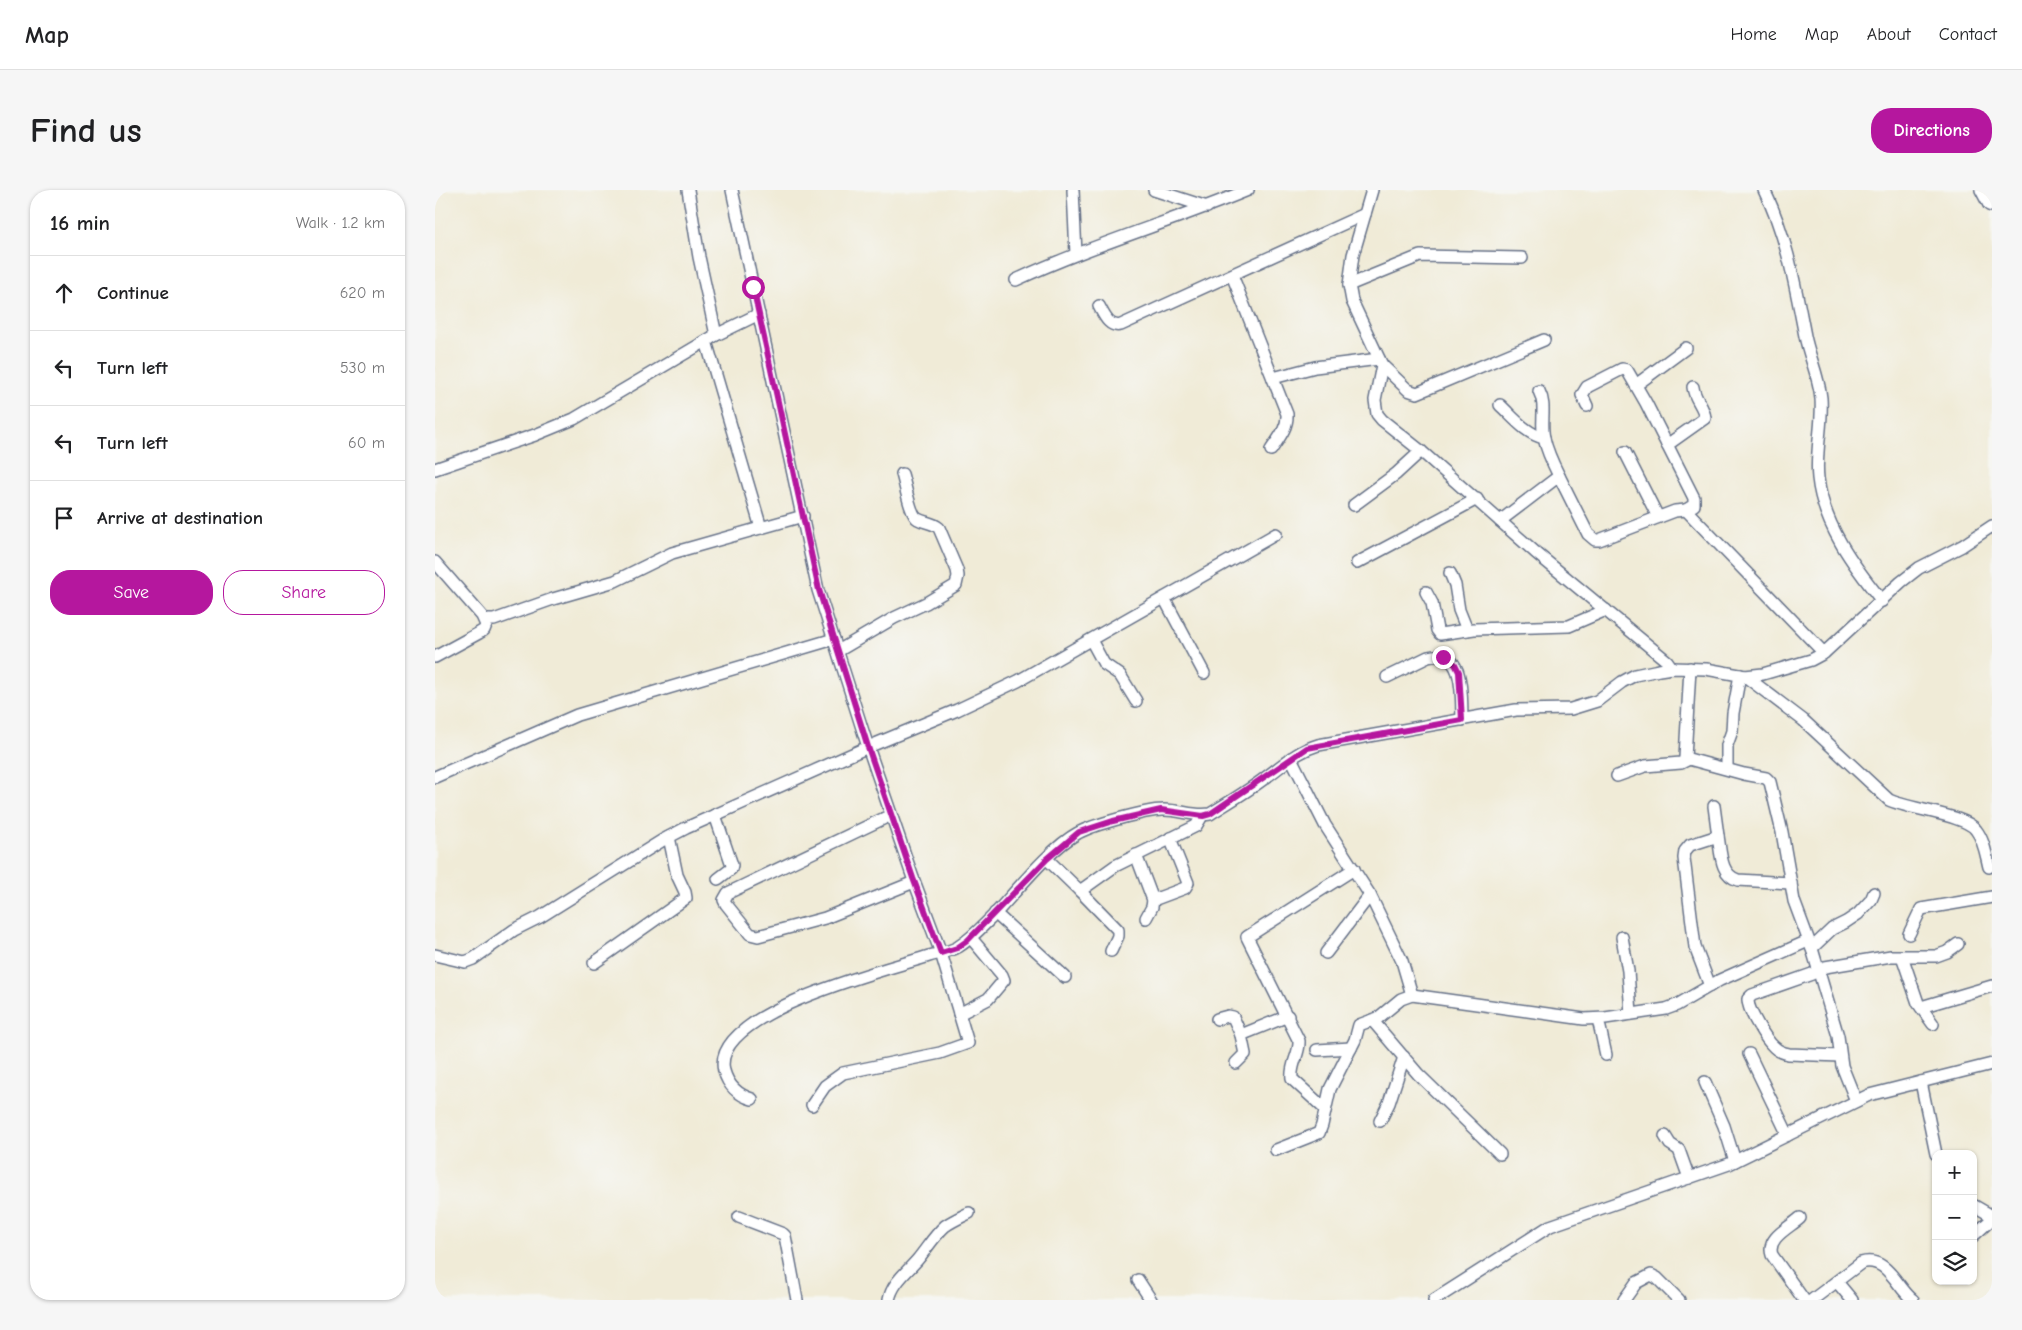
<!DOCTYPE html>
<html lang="en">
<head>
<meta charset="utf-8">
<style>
  :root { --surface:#fff; --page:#f6f6f6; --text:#202124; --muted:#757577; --line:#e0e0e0; --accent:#b5179e }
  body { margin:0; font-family:"Comic Neue",sans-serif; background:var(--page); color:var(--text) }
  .controls { position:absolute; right:15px; bottom:15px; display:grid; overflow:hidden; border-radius:10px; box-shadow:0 1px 4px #0004 }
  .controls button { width:45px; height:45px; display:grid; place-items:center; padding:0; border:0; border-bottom:1px solid var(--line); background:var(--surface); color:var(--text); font:25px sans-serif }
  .stop { position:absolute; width:15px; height:15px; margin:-11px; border:4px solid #b5179e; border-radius:50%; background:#fff }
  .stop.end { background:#b5179e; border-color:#fff; box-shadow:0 1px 5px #0008 }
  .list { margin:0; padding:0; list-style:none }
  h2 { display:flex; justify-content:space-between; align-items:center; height:65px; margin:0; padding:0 20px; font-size:21px }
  h2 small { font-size:16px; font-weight:400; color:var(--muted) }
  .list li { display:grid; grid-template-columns:32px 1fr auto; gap:15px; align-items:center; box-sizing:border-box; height:75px; padding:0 20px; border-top:1px solid var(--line) }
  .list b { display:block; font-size:19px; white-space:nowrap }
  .list em { font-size:16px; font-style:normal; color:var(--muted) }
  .actions { display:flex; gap:10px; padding:15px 20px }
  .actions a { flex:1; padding:11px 0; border:1px solid var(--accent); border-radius:20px; text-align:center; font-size:18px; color:var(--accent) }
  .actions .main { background:var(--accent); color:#fff }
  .icon { flex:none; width:28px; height:28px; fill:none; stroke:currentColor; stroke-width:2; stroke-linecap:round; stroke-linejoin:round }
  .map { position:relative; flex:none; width:1557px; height:1110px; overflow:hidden; border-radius:20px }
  header { display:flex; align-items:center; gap:30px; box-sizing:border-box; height:70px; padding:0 25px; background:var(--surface); border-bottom:1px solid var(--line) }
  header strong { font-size:24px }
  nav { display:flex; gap:28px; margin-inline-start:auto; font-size:18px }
  .intro { display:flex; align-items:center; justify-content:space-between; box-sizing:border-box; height:120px; padding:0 30px }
  h1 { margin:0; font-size:35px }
  .button { padding:12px 22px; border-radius:20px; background:var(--accent); color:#fff; font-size:18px; font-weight:700 }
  main { display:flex; gap:30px; padding:0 30px }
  aside { flex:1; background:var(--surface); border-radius:20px; box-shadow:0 1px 4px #0004 }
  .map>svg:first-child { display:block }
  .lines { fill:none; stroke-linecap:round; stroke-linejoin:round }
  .minor-casing { stroke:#667188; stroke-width:14 }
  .minor { stroke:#fff; stroke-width:11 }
  .route { stroke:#b5179e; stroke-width:6 }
</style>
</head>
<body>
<header>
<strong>Map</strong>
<nav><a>Home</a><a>Map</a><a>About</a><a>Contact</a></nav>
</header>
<div class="intro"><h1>Find us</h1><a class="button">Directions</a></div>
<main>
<aside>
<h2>16 min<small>Walk · 1.2 km</small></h2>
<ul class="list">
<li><svg class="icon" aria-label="ahead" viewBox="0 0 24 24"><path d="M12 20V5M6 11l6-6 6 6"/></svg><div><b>Continue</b></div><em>620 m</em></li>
<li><svg class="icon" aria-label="left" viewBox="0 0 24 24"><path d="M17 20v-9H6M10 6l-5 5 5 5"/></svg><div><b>Turn left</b></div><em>530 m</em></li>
<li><svg class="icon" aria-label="left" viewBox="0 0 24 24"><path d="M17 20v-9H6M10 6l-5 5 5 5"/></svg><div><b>Turn left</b></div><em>60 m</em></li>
<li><svg class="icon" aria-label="arrive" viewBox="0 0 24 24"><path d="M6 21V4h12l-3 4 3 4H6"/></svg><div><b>Arrive at destination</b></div></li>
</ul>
<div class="actions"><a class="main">Save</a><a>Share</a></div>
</aside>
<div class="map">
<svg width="1557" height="1110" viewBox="0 0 1557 1110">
  <rect width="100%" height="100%" fill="#f6f6f2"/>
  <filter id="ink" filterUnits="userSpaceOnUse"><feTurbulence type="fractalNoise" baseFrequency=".02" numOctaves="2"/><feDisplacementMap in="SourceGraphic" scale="10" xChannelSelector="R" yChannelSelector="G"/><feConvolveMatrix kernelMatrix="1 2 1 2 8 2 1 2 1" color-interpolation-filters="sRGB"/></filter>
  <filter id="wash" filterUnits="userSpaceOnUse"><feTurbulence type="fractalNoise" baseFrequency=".0096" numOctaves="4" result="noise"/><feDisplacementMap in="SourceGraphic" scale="20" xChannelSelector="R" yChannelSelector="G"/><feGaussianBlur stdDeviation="1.12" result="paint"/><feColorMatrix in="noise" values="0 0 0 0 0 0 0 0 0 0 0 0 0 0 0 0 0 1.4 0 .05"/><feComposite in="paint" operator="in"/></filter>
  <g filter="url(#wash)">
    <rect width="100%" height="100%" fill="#f0ebd7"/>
  </g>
  <g filter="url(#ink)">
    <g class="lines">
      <g class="minor-casing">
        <g id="minor">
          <path d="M 253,0 L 264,67 L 281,145 L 324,124"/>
          <path d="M 297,0 L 383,400 L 433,557 L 478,688 L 506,763 L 533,853 L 505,863 L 408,883 L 390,896 L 377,915"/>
          <path d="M 638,0 L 641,64"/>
          <path d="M 719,0 L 772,17"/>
          <path d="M 937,0 L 918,65 L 914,95 L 917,111 L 947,175 L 940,210 L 942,224 L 947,230 L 986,261 L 1100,362 L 1232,471 L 1237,478"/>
          <path d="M 1329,0 C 1352,46 1360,95 1370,146 C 1374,166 1384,187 1386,208 C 1388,235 1380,262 1383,288 C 1388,335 1419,376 1447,411"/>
          <path d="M 1546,0 L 1554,15 L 1557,16"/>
          <path d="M 797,85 L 852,224 C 853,238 843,249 836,260"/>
          <path d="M 581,90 C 656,55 736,32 813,0"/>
          <path d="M 914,95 L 985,66 L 1087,68"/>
          <path d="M 664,116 C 669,125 674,138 686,135 L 930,24"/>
          <path d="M 271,151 L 326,338"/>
          <path d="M 947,175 L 973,200 L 982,203 L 1109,150"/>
          <path d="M 838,188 L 880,177 L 944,169"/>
          <path d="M 1201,195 L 1251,158"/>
          <path d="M 1104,201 C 1112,216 1105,231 1109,248 C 1112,262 1118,274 1124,286"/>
          <path d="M 1065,215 C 1078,227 1091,244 1109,248"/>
          <path d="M 1152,216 L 1147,205 L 1152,197 L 1187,179 L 1192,180 L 1211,213 L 1259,308 L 1259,315 L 1251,320"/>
          <path d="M 1232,255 L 1270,228 C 1269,216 1259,209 1258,197"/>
          <path d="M 1190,262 L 1223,327"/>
          <path d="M 0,279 L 100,245 L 139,229 L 281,145"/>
          <path d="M 919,315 L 961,284 L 986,261"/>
          <path d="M 1065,331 L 1124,286 L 1153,344 L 1160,350 L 1164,350 L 1240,321 L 1251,320 L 1389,463"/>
          <path d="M 0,372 L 47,426 L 51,435 L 49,440 L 44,443 L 0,467"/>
          <path d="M 922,373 L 1042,309"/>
          <path d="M 1015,383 L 1020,395 L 1024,420 L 1032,440"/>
          <path d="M 991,402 L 997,413 L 1002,440 L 1005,444 L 1039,439 L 1134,436 L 1171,420"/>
          <path d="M 729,408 L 769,483"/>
          <path d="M 50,430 L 59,430 L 118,409 L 180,391 L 237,363 L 368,326"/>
          <path d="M 656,450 L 669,474 L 685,485 L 701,511"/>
          <path d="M 403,461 L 459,428 L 491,413 L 521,395 L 523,386 L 522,380 L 504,338 C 497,332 490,333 483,329 C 475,325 470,293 467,284"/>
          <path d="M 1255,478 L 1250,568 L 1309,584 L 1331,588 L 1335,592 L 1347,642 L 1359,711 L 1378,762 L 1403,846 L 1407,876 L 1421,911"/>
          <path d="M 1310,486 L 1368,530 L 1454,610 C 1473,619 1531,625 1541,640 C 1549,650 1551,665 1554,677"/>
          <path d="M 952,487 L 993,467 C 1031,457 1026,507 1027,530"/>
          <path d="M 856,568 L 890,635 L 935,705 L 967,771 L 977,805 L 1149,829 L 1170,828 L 1231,819 L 1242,815 L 1285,790 L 1373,751"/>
          <path d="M 1292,578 L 1292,555 L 1297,541 L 1298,523 L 1305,485"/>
          <path d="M 1182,586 L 1210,576 L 1246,573 L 1252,570"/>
          <path d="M 0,587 L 142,525 L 399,449"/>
          <path d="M 1279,616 L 1283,646"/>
          <path d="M 280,625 L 297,675 L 296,679 L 283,689"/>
          <path d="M 456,625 L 293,703 L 289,710 L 291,714 L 315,744 L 323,746 L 390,728 L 479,692"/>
          <path d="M 701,665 L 718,710 L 717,717 L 711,728"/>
          <path d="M 612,669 L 645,701 L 680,676 L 761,636 L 767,626"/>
          <path d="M 645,701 L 683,740 L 683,746 L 676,761"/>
          <path d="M 718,710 L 750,698 L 753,693 L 735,648"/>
          <path d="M 560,723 L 630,787"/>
          <path d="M 1474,744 L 1486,719 L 1557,707"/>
          <path d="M 1187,747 L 1193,781 L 1196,824"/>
          <path d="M 1377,758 L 1397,739 L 1411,732 L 1423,724 L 1436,710 L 1439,703"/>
          <path d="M 891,763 L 935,705"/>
          <path d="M 0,765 L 30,772 L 38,769 L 79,740 L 105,727 L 228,650 L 251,638 L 433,557 L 522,520 L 583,491 L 841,344"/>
          <path d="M 1467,766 L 1483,813 L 1498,834"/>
          <path d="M 159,773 L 251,708 L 250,702 L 242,685 L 234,647"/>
          <path d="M 1275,796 L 1260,757 L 1249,668 L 1250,661 L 1255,655 L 1283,646 C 1286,662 1285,685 1303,690 L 1356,693"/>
          <path d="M 1486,817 L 1557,796"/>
          <path d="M 524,824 L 553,809 L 569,790 L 567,785 L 536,748"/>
          <path d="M 782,829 L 793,826 L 798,827 L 806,845"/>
          <path d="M 1163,829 L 1171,865"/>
          <path d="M 937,830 L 983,884 L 1065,964"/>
          <path d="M 882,860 L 916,858"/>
          <path d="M 1314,864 L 1353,945"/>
          <path d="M 1405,866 L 1354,864 C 1348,863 1343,861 1339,857 C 1331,850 1312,819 1313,809 L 1317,805 L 1377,784 L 1390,777 L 1456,766 L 1501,766 L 1512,762 L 1523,754"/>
          <path d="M 801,873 L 810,864 L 806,845 L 853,826"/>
          <path d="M 1270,892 L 1289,936 L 1300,971"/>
          <path d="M 1486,892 L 1501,964"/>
          <path d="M 317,909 C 303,905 293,895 289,881 C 274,822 454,779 494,766 C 504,763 514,762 523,757 C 536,749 546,738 557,727 C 580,703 615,658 643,643 C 657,635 712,620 727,620 C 744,619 758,627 775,624 C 794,612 813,601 830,588 C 848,575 862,561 883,555 L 1081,520 L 1136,519 L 1162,511 L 1187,492 L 1200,485 L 1224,480 L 1237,478 L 1271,479 L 1310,486 L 1328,484 L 1376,470 L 1389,463 L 1466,392 L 1484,378 L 1527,356 L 1557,336"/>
          <path d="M 890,919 L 857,889 C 855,874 865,864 864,851 L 812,747 L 919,679"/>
          <path d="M 945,931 L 954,913 L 969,867"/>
          <path d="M 1230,946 L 1235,954 L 1244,960 L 1254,988"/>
          <path d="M 841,960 L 884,943 L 887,935 L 895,899 L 920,850 L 924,835 L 943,828 L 966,809 L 977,805"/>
          <path d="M 1538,1015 L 1557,1026"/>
          <path d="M 304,1027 L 348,1044 L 350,1046 L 362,1110"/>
          <path d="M 1365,1028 C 1354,1038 1331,1048 1337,1065 L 1369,1110"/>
          <path d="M 1538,1046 L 1557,1029"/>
          <path d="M 703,1090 L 716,1110"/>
          <path d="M 1402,1092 L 1417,1110"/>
          <path d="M 454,1110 C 457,1093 472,1082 483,1069 C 492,1058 499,1046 510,1036 C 517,1031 526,1027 534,1023"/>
          <path d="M 999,1110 L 1115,1036 L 1294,974 L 1434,905 L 1557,874"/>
          <path d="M 1189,1110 L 1201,1093 L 1216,1085 L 1222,1088 L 1244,1110"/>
          <path d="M 1377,1110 L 1426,1073 C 1452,1065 1462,1098 1478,1110"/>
        </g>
      </g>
      <use href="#minor" class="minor"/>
    </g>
  </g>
  <g class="lines" filter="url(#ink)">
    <path class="route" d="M 318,97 L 384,400 L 433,557 L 478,688 L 506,763 L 522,758 L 532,751 L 612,669 L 644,642 L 678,631 L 726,620 L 768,626 L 775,624 L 872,558 L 1027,530 L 1024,482 L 1020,474 L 1008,467"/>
  </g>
</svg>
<div class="controls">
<button>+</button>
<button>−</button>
<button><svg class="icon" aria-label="layers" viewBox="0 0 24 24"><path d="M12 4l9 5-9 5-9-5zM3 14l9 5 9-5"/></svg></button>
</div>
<div class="stop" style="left:318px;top:97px"></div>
<div class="stop end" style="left:1008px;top:467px"></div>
</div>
</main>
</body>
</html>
